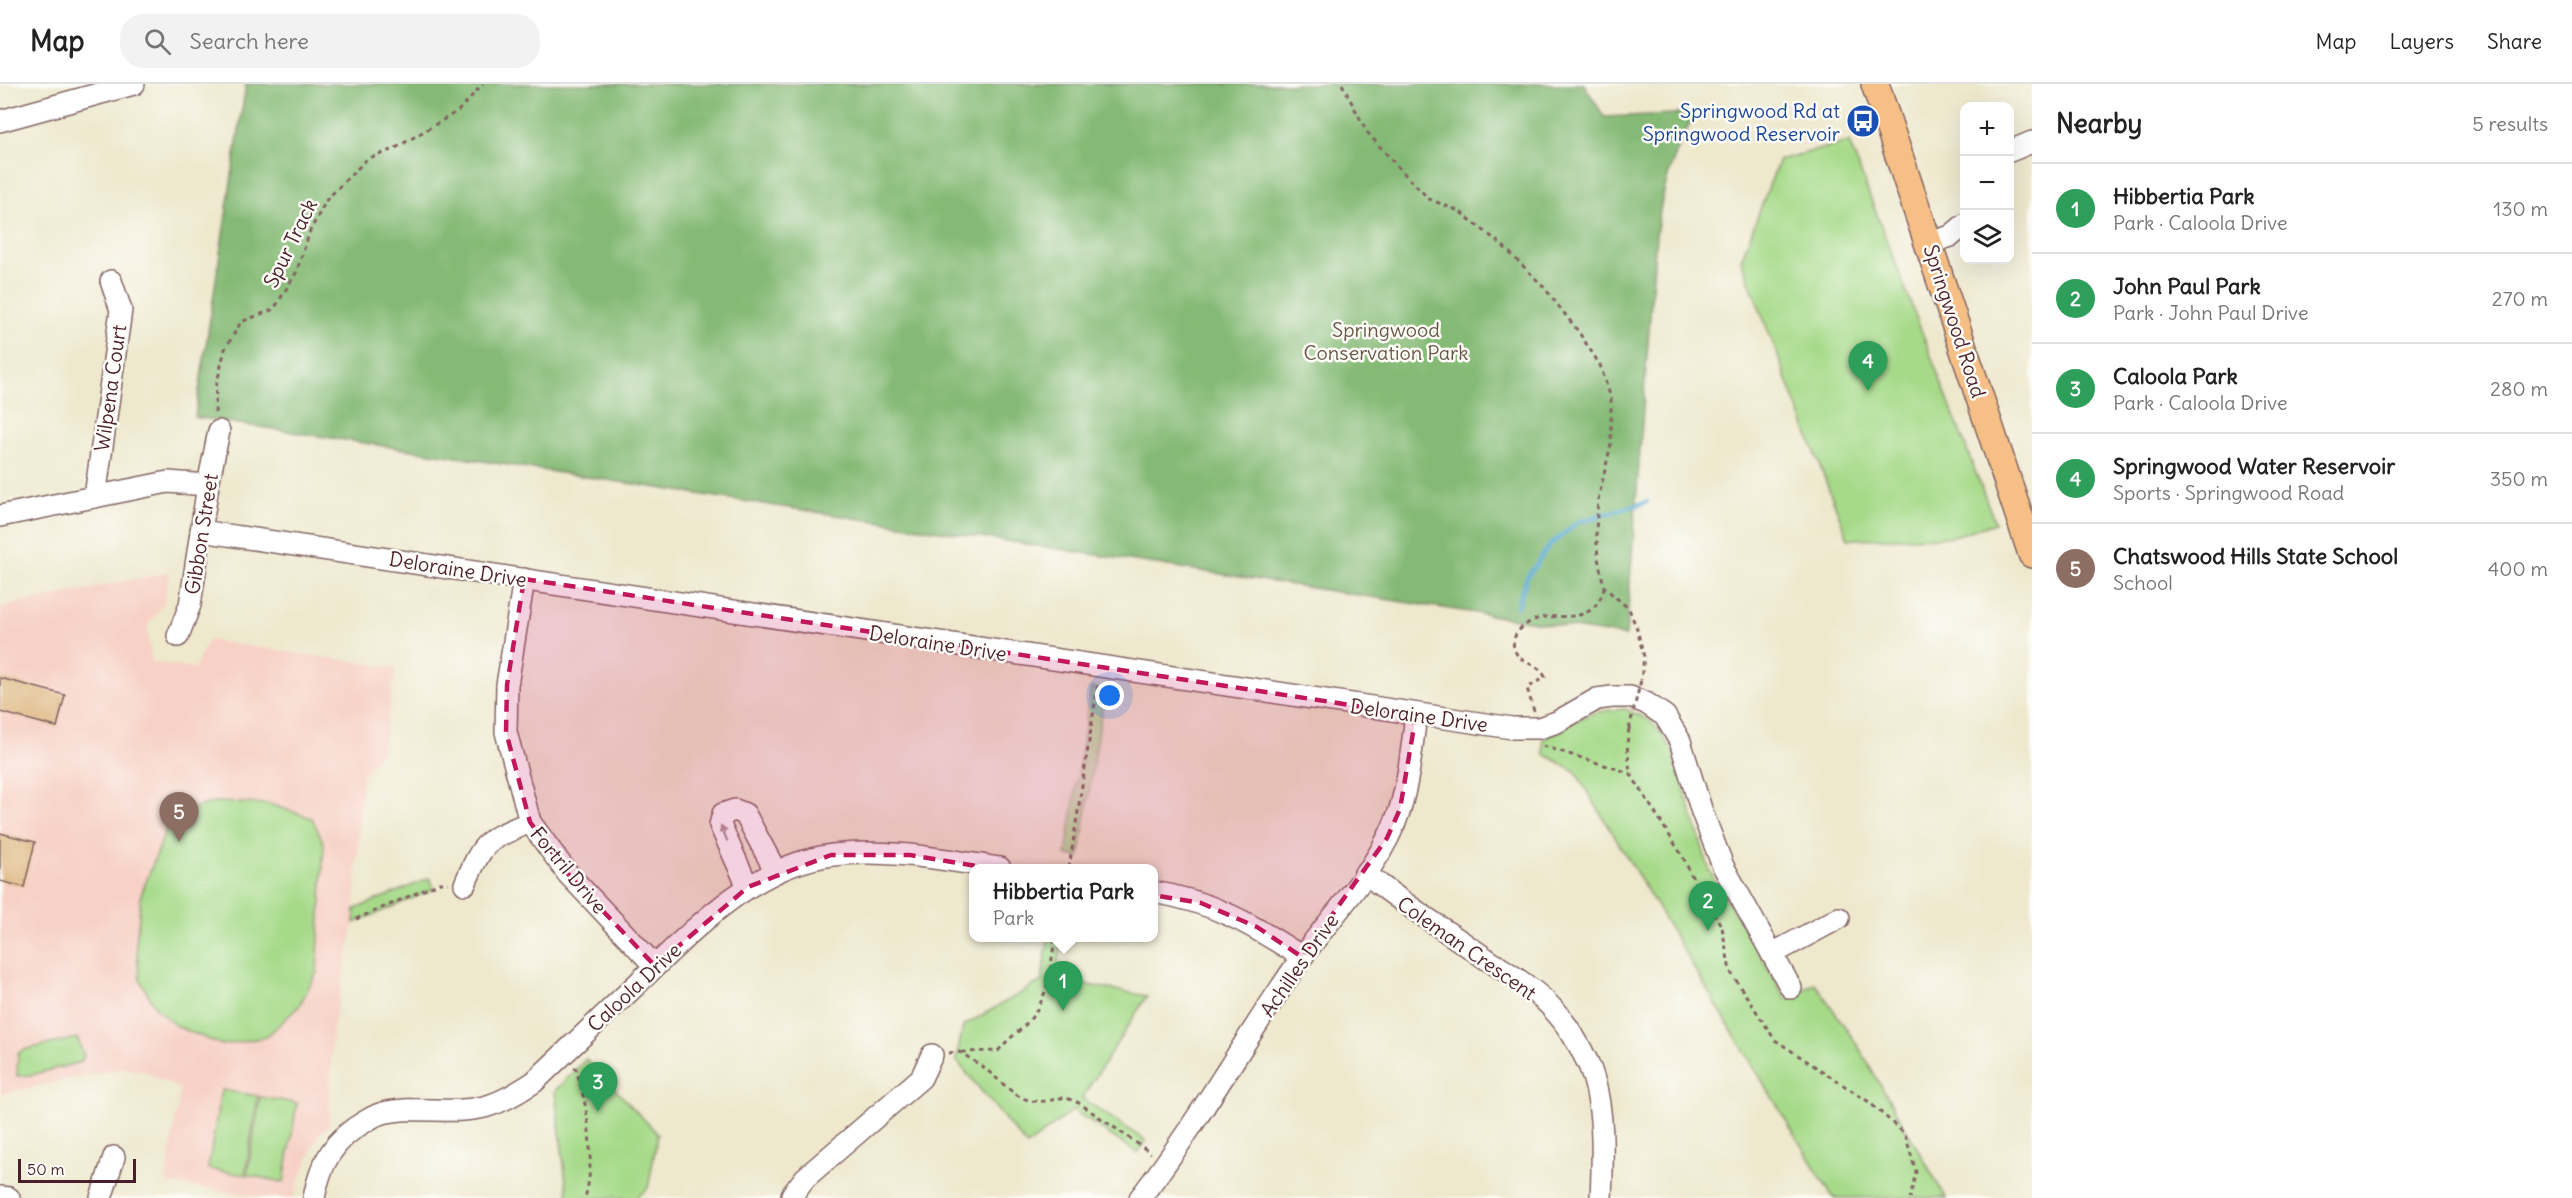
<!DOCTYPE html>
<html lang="en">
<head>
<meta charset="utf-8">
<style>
  :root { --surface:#fff; --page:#f2f2f2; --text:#222; --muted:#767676; --line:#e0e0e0; --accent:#c8321e }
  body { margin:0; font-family:Delius,sans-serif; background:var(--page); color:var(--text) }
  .controls { position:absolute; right:18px; top:18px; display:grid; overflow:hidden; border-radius:12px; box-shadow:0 6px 24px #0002 }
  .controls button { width:54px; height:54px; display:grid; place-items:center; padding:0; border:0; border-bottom:2px solid var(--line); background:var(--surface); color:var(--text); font:30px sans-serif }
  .scale { position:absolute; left:18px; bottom:15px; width:118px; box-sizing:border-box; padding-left:6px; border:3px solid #4a1f2b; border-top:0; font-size:16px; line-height:21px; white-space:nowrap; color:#4a1f2b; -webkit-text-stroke:4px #fdfcf7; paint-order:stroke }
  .you { position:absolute; left:1110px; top:612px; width:21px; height:21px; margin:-15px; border:4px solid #fff; border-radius:50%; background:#1a73e8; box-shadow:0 0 0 9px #1a73e833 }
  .badge { display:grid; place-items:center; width:39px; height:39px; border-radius:50%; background:var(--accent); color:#fff; font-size:20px; font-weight:700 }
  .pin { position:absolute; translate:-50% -50px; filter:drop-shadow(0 2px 3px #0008) }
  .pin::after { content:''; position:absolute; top:32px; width:21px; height:18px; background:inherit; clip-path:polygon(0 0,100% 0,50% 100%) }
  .popup { position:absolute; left:969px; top:780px; width:189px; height:78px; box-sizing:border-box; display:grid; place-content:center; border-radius:12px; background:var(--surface); filter:drop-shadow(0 2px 4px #0005); font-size:20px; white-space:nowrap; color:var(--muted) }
  .popup b { font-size:22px; color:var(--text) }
  .popup::after { content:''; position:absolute; left:50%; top:100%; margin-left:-12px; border:12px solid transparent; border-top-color:var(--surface) }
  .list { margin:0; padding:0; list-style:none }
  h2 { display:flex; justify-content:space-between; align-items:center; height:78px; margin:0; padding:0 24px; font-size:26px }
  h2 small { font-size:20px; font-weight:400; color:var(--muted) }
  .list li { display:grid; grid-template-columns:39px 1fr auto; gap:18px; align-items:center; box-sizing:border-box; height:90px; padding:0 24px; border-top:2px solid var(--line) }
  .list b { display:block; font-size:22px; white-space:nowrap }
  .list p { margin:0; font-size:20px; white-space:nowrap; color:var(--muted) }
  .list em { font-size:20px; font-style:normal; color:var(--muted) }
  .icon { flex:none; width:33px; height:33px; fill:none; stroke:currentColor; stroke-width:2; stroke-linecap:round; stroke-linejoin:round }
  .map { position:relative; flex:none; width:2032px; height:1114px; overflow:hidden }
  header { display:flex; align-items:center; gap:36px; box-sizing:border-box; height:84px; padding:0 30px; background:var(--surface); border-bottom:2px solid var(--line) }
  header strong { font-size:28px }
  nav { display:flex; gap:33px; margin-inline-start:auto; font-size:21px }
  .search { width:420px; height:54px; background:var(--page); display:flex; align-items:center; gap:15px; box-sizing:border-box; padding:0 21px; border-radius:24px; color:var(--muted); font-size:22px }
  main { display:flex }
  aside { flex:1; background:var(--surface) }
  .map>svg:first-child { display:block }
  .built { fill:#f7d1c6 }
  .green { fill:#a6da89; stroke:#787c5a; stroke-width:1.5 }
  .forest { fill:#84ba75; stroke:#676c50; stroke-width:1.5 }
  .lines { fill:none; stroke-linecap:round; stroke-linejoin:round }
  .stream { stroke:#59a8d3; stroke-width:4.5 }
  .building { fill:#e1bd8c }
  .minor-casing { stroke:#836564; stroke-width:24 }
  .major-casing { stroke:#836564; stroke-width:30 }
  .path { stroke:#836564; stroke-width:3; stroke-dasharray:4.5 4.5; stroke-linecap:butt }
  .minor { stroke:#fff; stroke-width:21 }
  .major { stroke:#f5bf86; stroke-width:27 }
  .path-bridge { stroke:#836564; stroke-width:3; stroke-dasharray:4.5 4.5; stroke-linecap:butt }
  .oneway { fill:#ae9aa0 }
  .marked { fill:#c2185b; fill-opacity:0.2; stroke:#c2185b; stroke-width:4.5; stroke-dasharray:12 8; stroke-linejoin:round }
  .labels { text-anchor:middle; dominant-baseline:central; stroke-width:5; stroke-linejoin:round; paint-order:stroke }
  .transit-label { font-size:20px; fill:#164399; stroke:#fdfcf7; text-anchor:end }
  .street-label { font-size:20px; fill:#4a1f2b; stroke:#fdfcf7 }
  .park-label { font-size:20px; fill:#665747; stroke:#fdfcf7 }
</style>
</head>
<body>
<header>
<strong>Map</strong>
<div class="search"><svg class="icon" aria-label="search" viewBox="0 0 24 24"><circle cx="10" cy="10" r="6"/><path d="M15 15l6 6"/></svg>Search here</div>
<nav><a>Map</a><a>Layers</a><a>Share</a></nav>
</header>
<main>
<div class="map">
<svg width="2032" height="1114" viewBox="0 0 2032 1114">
  <rect width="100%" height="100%" fill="#fdfcf7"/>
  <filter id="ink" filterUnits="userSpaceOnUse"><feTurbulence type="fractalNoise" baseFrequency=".0167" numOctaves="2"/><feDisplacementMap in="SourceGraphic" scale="12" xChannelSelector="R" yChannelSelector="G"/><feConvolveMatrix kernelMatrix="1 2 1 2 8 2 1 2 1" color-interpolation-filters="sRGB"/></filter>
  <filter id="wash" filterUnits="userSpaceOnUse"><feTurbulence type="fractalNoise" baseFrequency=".008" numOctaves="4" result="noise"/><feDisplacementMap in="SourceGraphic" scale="24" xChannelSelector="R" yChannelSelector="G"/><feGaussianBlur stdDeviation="1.35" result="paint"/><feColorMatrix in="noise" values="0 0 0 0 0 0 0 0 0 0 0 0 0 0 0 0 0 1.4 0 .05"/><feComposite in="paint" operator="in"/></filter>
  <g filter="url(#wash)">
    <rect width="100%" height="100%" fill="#eee8cd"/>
    <path class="built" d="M 170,488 L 163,521 L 147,542 L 152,578 L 195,584 L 208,556 L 396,584 L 382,668 L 362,691 L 354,839 L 332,950 L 329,1042 L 319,1050 L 297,1101 L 294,1114 L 266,1114 L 166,1099 L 180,1005 L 144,987 L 123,984 L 0,1010 L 0,523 Z"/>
    <g class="green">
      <path d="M 1849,58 L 1995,439 L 1951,453 L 1848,455 L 1741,176 L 1779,76 Z"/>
      <path d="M 1091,604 L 1105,606 L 1079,773 L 1066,771 Z"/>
      <path d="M 1625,625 L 1651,637 L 1671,663 L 1710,788 L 1787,916 L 1815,899 L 1858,962 L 1946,1114 L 1833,1114 L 1575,687 L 1544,670 L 1543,655 C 1559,649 1571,638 1586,632 C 1599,626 1612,626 1625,625 Z"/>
      <path d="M 215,718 L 269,720 L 312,734 L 324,760 L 317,888 L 299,922 L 266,953 L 222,961 L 176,942 L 156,924 L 140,896 L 136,860 L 141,811 L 172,730 Z"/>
      <path d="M 430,794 L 434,805 L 354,839 L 355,825 Z"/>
      <path d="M 1048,854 L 1062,854 L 1056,895 L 1147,912 L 1082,1014 L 1146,1057 L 1137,1069 L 1073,1026 L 1027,1062 L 956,976 L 963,942 L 1042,897 Z"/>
      <path d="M 77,954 L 84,972 L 81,978 L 31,991 L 17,992 L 18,969 L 23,966 Z"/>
      <path d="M 586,975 L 658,1050 L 648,1104 L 636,1114 L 568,1114 L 555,1007 Z"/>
      <path d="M 221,1006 L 258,1012 L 245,1091 L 208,1085 Z"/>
      <path d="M 260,1013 L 297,1019 L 284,1098 L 247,1091 Z"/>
    </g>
    <path class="forest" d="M 246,0 L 1584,0 L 1604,33 L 1695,29 C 1672,73 1663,101 1656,151 L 1626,552 L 195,333 Z"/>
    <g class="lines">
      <path class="stream" d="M 1517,522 L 1527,493 L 1550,461 L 1578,438 L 1647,418"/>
    </g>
    <g id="blocks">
      <g class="building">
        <path d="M 0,594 L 65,611 L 57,643 L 0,628 Z"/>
        <path d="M 0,749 L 35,758 L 24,803 L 0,797 Z"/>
      </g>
    </g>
  </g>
  <g filter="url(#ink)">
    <use href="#blocks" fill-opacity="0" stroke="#836564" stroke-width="1.5"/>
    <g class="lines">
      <g class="minor-casing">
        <g id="minor">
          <path d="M 0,37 L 134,0"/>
          <path d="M 2010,67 L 2032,58"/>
          <path d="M 1929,159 L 1951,152 L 1964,141"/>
          <path d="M 95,413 L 121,226 L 111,197"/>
          <path d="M 0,432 L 168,398 L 208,401"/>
          <path d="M 201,447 L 1512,644 L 1539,644 L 1557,638 L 1597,615 L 1612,613 L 1630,613 L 1646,619 L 1665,632 L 1680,657 L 1702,728 L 1723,782 L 1791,904"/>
          <path d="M 524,495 L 507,601 L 506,648 L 530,738 L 568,790 L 655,882"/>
          <path d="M 178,552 L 190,521 L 208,401 L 219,347"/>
          <path d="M 1365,789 C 1404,821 1447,847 1488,876 C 1511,891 1535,905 1553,925 C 1568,941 1579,960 1588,979 C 1605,1018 1603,1072 1601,1114"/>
          <path d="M 465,800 C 484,755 486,757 530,738"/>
          <path d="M 748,803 L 720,741 L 723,730 L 735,726 L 745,730 L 776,788"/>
          <path d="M 1153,808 C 1212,817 1253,841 1302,873"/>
          <path d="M 1772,870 L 1839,834"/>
          <path d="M 0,1113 L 9,1114"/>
          <path d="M 101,1114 L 114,1073"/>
          <path d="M 314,1114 C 320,1079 335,1054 366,1037 C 371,1034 377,1030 383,1029 C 416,1021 451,1031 484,1023 C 503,1018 518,1008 534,998 C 568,966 602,933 636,901 C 691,848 752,781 833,771 C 888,764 945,776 1000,784"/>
          <path d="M 793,1114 L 792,1111 L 805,1094 L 921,994 L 932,971"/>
          <path d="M 1140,1114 C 1199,1038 1246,952 1302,873 C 1336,826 1382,781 1400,725 C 1409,695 1412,662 1416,631"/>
        </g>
      </g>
      <g class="major-casing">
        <path id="major" d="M 1875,0 L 2032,470"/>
      </g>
      <g class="path">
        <path d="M 1342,0 L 1367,48 L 1398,83 L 1429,115 L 1459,127 L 1502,161 L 1543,202 L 1578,247 L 1600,281 L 1611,314 L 1611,360 L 1598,416 L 1596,447 L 1598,474 L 1604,503 L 1629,525 L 1637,545 L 1644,573 L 1641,596"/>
        <path d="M 215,329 L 216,303 L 225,265 L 241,238 L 274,225 L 296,189 L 310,147 L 327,115 L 367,75 L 394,65 L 458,27 L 483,0"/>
        <path d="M 1534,627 L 1527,604 L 1545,593 C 1540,579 1520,580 1515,567 C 1508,550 1526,538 1540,534 C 1557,530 1578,537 1593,524 C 1599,519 1602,511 1604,504"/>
        <path d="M 1629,645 L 1627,660 L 1630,689 L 1683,773 L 1700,810 L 1709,821 L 1722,843 L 1730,887 L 1775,956 L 1869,1018 L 1905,1050 L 1916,1088 L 1910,1114"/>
        <path d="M 1543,662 L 1630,689"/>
        <path d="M 1069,784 L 1098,600"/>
        <path d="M 356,835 L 440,799 L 448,799"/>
        <path d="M 962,968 L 998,967 C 1007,956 1015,951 1025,941 C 1049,917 1050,885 1055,854"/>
        <path d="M 949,969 L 960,968 C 969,974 979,980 988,987 C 1017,1011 1023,1025 1064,1013 L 1079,1019 L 1151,1069"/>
        <path d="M 575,983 C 588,1019 596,1077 585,1114"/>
      </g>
      <use href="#minor" class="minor"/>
      <use href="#major" class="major"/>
      <path class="path-bridge" d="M 1629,645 L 1641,596"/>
    </g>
    <defs><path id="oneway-solid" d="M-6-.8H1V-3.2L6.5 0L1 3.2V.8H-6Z" transform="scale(1.5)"/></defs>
    <use class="oneway" href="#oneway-solid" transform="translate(724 749) rotate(-112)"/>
  </g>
  <path class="marked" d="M 524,495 L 1416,631 L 1400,725 L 1387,754 L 1302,873 L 1257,843 L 1201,819 L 910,771 L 831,771 L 748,803 L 655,882 L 568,790 L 530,738 L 506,648 L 507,601 Z"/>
  <defs>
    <g id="bus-disc" transform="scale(1.725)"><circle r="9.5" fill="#1a4fb4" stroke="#fdfcf7"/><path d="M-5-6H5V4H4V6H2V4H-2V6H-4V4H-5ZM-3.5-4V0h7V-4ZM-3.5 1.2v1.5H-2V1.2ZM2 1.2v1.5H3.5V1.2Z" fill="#fff"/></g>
  </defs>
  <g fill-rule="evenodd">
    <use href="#bus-disc" x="1863" y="37"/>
  </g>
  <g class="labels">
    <g class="transit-label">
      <text x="1840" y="26">Springwood Rd at<tspan x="1840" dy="23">Springwood Reservoir</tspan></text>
    </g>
    <g class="street-label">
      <text transform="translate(290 159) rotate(-64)">Spur Track</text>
      <text transform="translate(1955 237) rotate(72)">Springwood Road</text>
      <text transform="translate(110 304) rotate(-82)">Wilpena Court</text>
      <text transform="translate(201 450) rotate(-81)">Gibbon Street</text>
      <text transform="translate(458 485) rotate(9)">Deloraine Drive</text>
      <text transform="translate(938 559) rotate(9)">Deloraine Drive</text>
      <text transform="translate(1419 631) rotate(8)">Deloraine Drive</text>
      <text transform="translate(569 786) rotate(50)">Fortril Drive</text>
      <text transform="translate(1467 864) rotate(35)">Coleman Crescent</text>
      <text transform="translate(1299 881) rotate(-55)">Achilles Drive</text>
      <text transform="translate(634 903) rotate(-43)">Caloola Drive</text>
    </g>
    <g class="park-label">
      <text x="1386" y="245">Springwood<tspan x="1386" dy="23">Conservation Park</tspan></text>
    </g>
  </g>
</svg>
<div class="controls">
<button>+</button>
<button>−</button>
<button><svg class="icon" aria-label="layers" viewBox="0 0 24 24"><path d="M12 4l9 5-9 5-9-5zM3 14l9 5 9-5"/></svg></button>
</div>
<div class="scale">50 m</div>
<div class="you"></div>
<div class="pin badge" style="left:1063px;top:927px;background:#2e9e5b">1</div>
<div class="popup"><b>Hibbertia Park</b>Park</div>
<div class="pin badge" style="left:1708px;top:847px;background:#2e9e5b">2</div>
<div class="pin badge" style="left:598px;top:1028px;background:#2e9e5b">3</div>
<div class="pin badge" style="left:1868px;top:307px;background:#2e9e5b">4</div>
<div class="pin badge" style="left:179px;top:758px;background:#8d6e63">5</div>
</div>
<aside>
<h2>Nearby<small>5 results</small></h2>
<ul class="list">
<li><span class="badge" style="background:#2e9e5b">1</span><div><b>Hibbertia Park</b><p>Park · Caloola Drive</p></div><em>130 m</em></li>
<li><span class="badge" style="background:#2e9e5b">2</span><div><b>John Paul Park</b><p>Park · John Paul Drive</p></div><em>270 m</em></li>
<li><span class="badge" style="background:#2e9e5b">3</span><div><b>Caloola Park</b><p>Park · Caloola Drive</p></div><em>280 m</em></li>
<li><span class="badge" style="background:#2e9e5b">4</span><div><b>Springwood Water Reservoir</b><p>Sports · Springwood Road</p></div><em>350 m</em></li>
<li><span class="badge" style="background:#8d6e63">5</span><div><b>Chatswood Hills State School</b><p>School</p></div><em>400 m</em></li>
</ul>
</aside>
</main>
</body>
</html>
